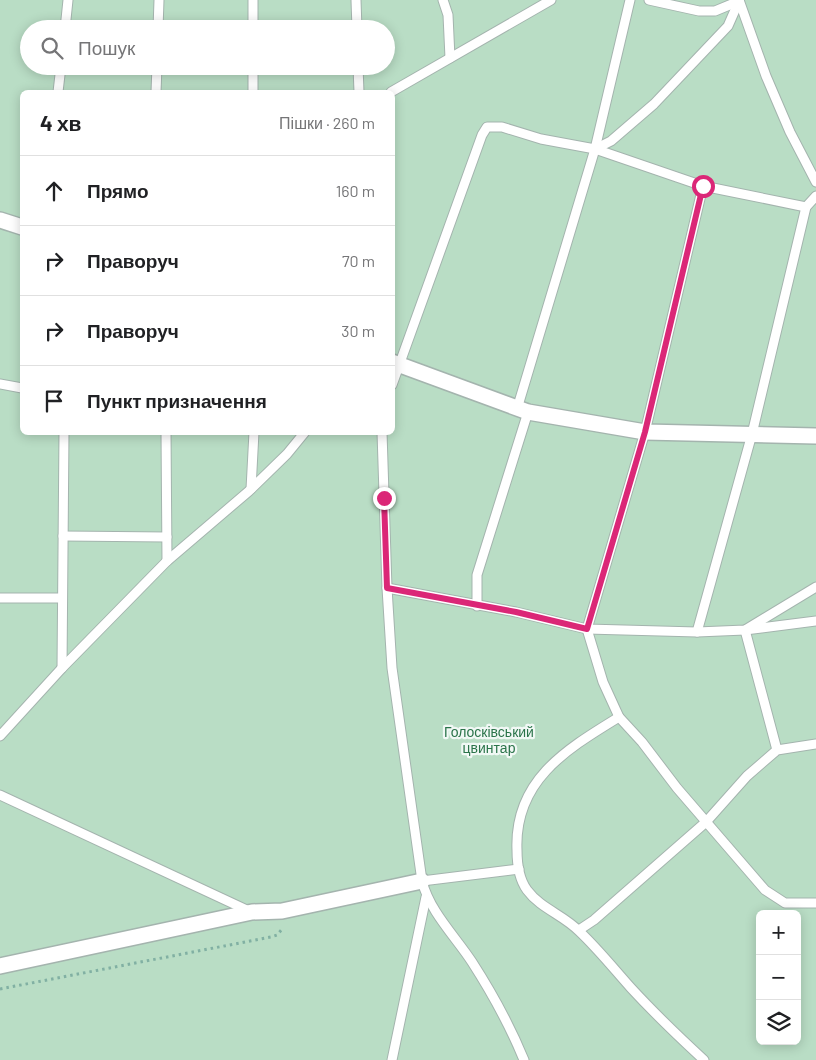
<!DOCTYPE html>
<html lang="uk">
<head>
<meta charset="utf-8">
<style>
  :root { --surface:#fff; --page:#f6f6f6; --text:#202124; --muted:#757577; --line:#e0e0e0 }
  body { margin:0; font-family:Barlow,sans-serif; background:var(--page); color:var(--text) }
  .controls { position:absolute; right:15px; bottom:15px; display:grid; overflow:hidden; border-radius:8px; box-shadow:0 2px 12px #0003 }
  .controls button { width:45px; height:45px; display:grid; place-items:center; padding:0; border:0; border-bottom:1px solid var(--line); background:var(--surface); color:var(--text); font:25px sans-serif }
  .stop { position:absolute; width:15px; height:15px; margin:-11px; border:4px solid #db2777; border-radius:50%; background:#fff }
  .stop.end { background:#db2777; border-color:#fff; box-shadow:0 1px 5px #0008 }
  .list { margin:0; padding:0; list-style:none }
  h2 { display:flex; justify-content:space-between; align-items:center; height:65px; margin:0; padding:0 20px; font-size:21px }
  h2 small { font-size:16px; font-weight:400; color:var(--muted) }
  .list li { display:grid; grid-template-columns:32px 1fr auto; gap:15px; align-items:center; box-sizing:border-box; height:70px; padding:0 20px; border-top:1px solid var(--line) }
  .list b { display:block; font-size:19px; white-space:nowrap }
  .list em { font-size:16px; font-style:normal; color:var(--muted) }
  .icon { flex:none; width:28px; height:28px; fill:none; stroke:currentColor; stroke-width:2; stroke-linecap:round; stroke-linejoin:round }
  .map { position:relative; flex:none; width:816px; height:1060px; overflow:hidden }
  .search { position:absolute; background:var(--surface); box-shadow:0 2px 12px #0003; left:20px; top:20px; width:375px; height:55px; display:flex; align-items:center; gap:12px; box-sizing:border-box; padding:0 18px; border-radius:28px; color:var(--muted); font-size:19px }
  .panel { position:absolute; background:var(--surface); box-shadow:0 2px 12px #0003; left:20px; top:90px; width:375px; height:345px; border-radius:8px }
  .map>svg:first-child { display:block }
  .green { fill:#b9ddc5; fill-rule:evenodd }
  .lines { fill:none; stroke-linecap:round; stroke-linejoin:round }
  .service-casing { stroke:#a4b4ae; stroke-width:11 }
  .minor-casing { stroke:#a4b4ae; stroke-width:18 }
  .path { stroke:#81b0a3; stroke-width:3; stroke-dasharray:2.5 4; stroke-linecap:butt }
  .service { stroke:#fff; stroke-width:9 }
  .minor { stroke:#fff; stroke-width:15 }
  .route { stroke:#db2777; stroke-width:6 }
  .labels { text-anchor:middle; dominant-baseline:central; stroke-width:4.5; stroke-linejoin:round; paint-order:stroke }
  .park-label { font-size:14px; fill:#2b744a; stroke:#f1f8f5 }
</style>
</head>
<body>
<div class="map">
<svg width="816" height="1060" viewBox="0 0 816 1060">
  <rect width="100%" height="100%" fill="#e1ece7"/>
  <path class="green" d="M 0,0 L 816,0 L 816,1060 L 0,1060 ZM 29,29 L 386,29 L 386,66 L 29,66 ZM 22,92 L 392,92 L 392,432 L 22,432 ZM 760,914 L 797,914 L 797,1041 L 760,1041 Z"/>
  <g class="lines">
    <g class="service-casing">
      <g id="service">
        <path d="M 253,0 L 253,29"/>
        <path d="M 356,0 L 357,29"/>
        <path d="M 443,0 L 448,15 L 450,58"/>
        <path d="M 649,0 L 699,11 L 715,11 L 739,1"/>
        <path d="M 739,0 L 766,76 L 790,132 L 816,182"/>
        <path d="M 65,29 L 68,0"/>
        <path d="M 158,29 L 159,0"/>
        <path d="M 253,66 L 253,92"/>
        <path d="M 358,66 L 359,92"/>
        <path d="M 58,92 L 61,66"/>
        <path d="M 156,92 L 157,66"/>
        <path d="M 391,92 L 551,0"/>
        <path d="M 595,149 L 611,141 L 654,104 L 728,26 L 739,1"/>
        <path d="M 703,186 L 645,432 L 587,629 L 603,682 L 619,717 L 642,742 L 677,788 L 765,890 L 785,903 L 816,903"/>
        <path d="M 0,384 L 22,388"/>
        <path d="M 392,385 L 482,135 L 487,127 L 502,127 L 541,139 L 595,149 L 703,186 L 806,207"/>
        <path d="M 517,409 L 595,149 L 630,0"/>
        <path d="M 166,432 L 167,561"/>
        <path d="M 382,432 L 387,588 L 392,668 L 422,881 C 430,912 455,936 472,962 C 492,993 510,1026 524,1060"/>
        <path d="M 251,489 L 254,432"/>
        <path d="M 63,536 L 167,537"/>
        <path d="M 387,588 L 516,612 L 587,629 L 697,632 L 745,630 L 816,621"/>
        <path d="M 0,598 L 62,598"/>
        <path d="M 477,606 L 477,575 L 528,412"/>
        <path d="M 697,632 L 752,434 L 806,207 L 816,196"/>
        <path d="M 62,668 L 64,432"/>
        <path d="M 619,717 C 567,749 514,780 517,850 C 517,862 519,879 527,890 C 541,909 564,915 580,932 C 598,949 614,969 631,988 C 654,1013 679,1037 704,1060"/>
        <path d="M 0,736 L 62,668 L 167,561 L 249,491 L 287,454 L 305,432"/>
        <path d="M 777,750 L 745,630 L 816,587"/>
        <path d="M 0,795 L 249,911"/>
        <path d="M 422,881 L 519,869"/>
        <path d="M 579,930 L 594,920 L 706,822 L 747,776 L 777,750 L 816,744"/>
        <path d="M 392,1060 L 426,897"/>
      </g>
    </g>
    <g class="minor-casing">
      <g id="minor">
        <path d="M 0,220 L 22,227"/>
        <path d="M 392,362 L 528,412 L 645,432 L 816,436"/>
        <path d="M 0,966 L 252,912 L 282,911 L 422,881"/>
      </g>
    </g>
    <path class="path" d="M 0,989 L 271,937 L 277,935 L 283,928"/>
    <use href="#service" class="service"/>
    <use href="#minor" class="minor"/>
  </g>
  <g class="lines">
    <path class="route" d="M 384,498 L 387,588 L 516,612 L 587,629 L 645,432 L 703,186"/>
  </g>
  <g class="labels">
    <g class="park-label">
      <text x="489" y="731">Голосківський<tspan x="489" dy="16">цвинтар</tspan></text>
    </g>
  </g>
</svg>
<div class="controls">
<button>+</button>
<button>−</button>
<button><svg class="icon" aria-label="layers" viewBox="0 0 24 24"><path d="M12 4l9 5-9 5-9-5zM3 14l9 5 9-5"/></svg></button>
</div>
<div class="stop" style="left:703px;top:186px"></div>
<div class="stop end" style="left:384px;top:498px"></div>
<div class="search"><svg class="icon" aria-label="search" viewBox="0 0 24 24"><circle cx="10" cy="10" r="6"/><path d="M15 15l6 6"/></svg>Пошук</div>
<section class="panel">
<h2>4 хв<small>Пішки · 260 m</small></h2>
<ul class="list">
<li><svg class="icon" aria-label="ahead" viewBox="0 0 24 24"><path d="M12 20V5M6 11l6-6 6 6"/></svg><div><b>Прямо</b></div><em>160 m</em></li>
<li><svg class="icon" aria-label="right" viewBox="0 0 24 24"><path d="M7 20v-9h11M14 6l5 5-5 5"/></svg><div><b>Праворуч</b></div><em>70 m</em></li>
<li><svg class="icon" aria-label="right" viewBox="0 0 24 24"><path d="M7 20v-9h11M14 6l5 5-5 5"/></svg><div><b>Праворуч</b></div><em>30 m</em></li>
<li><svg class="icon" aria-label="arrive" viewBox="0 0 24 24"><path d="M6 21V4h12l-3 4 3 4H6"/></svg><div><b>Пункт призначення</b></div></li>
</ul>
</section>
</div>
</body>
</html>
